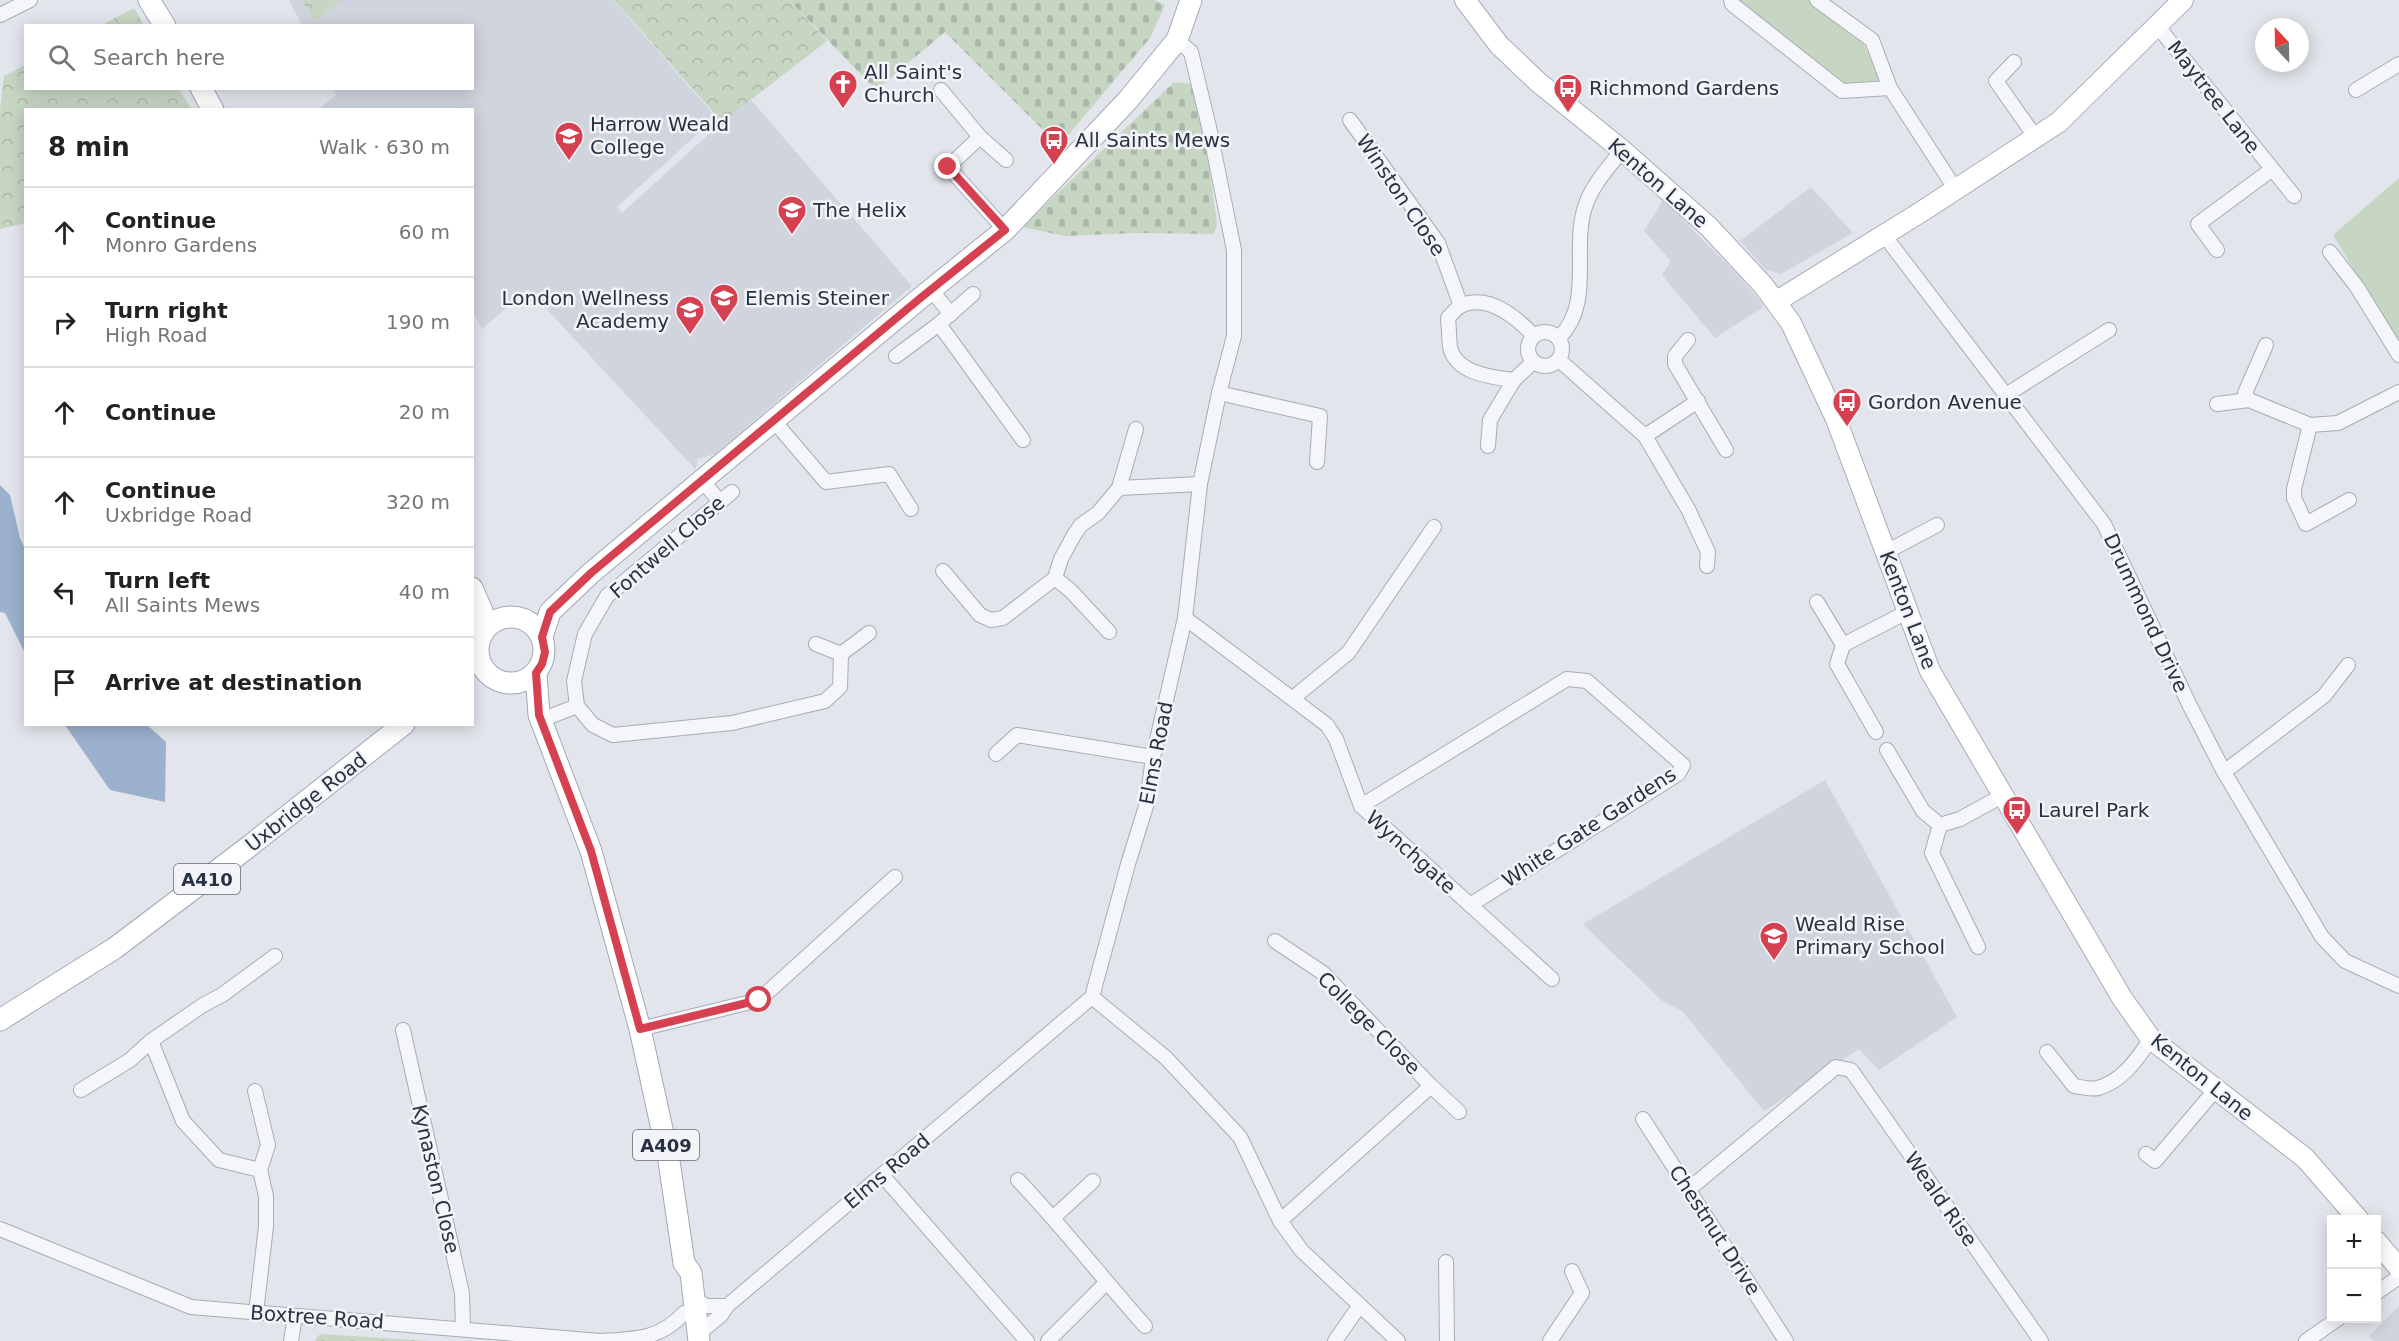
<!DOCTYPE html>
<html lang="en">
<head>
<meta charset="utf-8">
<style>
  :root { --surface:#fff; --page:#f6f6f6; --text:#222; --muted:#767676; --line:#e0e0e0 }
  body { margin:0; font-family:"DejaVu Sans",sans-serif; background:var(--page); color:var(--text) }
  .controls { position:absolute; right:18px; bottom:18px; display:grid; overflow:hidden; border-radius:0px; box-shadow:0 3px 15px #0003 }
  .controls button { width:54px; height:54px; display:grid; place-items:center; padding:0; border:0; border-bottom:2px solid var(--line); background:var(--surface); color:var(--text); font:30px sans-serif }
  .compass { position:absolute; left:2255px; top:18px; width:54px; height:54px; border-radius:50%; background:var(--surface); box-shadow:0 3px 15px #0003; rotate:338deg }
  .stop { position:absolute; width:18px; height:18px; margin:-14px; border:4px solid #d64152; border-radius:50%; background:#fff }
  .stop.end { background:#d64152; border-color:#fff; box-shadow:0 2px 6px #0008 }
  .list { margin:0; padding:0; list-style:none }
  h2 { display:flex; justify-content:space-between; align-items:center; height:78px; margin:0; padding:0 24px; font-size:26px }
  h2 small { font-size:20px; font-weight:400; color:var(--muted) }
  .list li { display:grid; grid-template-columns:39px 1fr auto; gap:18px; align-items:center; box-sizing:border-box; height:90px; padding:0 24px; border-top:2px solid var(--line) }
  .list b { display:block; font-size:22px; white-space:nowrap }
  .list p { margin:0; font-size:20px; white-space:nowrap; color:var(--muted) }
  .list em { font-size:20px; font-style:normal; color:var(--muted) }
  .icon { flex:none; width:33px; height:33px; fill:none; stroke:currentColor; stroke-width:2; stroke-linecap:round; stroke-linejoin:round }
  .map { position:relative; flex:none; width:2399px; height:1341px; overflow:hidden }
  .search { position:absolute; background:var(--surface); box-shadow:0 3px 15px #0003; left:24px; top:24px; width:450px; height:66px; display:flex; align-items:center; gap:15px; box-sizing:border-box; padding:0 21px; border-radius:0px; color:var(--muted); font-size:22px }
  .panel { position:absolute; background:var(--surface); box-shadow:0 3px 15px #0003; left:24px; top:108px; width:450px; height:618px; border-radius:0px }
  .map>svg:first-child { display:block }
  .built { fill:#d0d4dd }
  .green { fill:#c7d5c3 }
  .forest { fill:url(#forest-crowns) }
  .cemetery { fill:url(#cemetery-stones) }
  .water { fill:#9bb1cd }
  .lines { fill:none; stroke-linecap:round; stroke-linejoin:round }
  .street-casing { stroke:#a7acb6; stroke-width:16 }
  .secondary-casing { stroke:#a7acb6; stroke-width:22 }
  .primary-casing { stroke:#a0a9b8; stroke-width:23 }
  .street { stroke:#f5f6f9; stroke-width:14 }
  .secondary { stroke:#fff; stroke-width:20 }
  .primary { stroke:#fff; stroke-width:21 }
  .route { stroke:#d64152; stroke-width:8 }
  .labels { text-anchor:middle; dominant-baseline:central; stroke-width:5; stroke-linejoin:round; paint-order:stroke }
  .shield { fill:#f2f4f8; stroke:#656c7a; stroke-width:1.5 }
  .shield-label { font-size:18px; font-weight:bold; fill:#293244 }
  .poi-label { font-size:20px; fill:#293244; stroke:#f2f4f8; text-anchor:start }
  .street-label { font-size:20px; fill:#293244; stroke:#f2f4f8 }
</style>
</head>
<body>
<div class="map">
<svg width="2399" height="1341" viewBox="0 0 2399 1341">
  <defs>
    <pattern id="forest-crowns" width="20" height="18" patternUnits="userSpaceOnUse" patternTransform="scale(1.5)"><rect width="20" height="18" fill="#c7d5c3"/><path d="M2 6a3 3 0 1 1 6 0M12 15a3 3 0 1 1 6 0" fill="none" stroke="#abb7a9"/></pattern>
    <pattern id="cemetery-stones" width="16" height="16" patternUnits="userSpaceOnUse" patternTransform="scale(1.5)"><rect width="16" height="16" fill="#c7d5c3"/><path d="M2 7V4a2 2 0 0 1 4 0v3zM10 15v-3a2 2 0 0 1 4 0v3z" fill="#abb7a9"/></pattern>
  </defs>
  <rect width="100%" height="100%" fill="#e2e5eb"/>
  <g class="built">
    <path d="M 289,0 L 613,0 L 716,117 L 617,207 L 622,213 L 722,122 L 751,100 L 912,286 L 715,454 L 697,459 L 696,470 L 528,289 L 482,329 L 472,312 L 472,110 L 319,109 L 336,95 L 333,89 L 472,88 L 472,26 L 302,25 Z"/>
    <path d="M 1811,187 L 1853,233 L 1781,274 L 1766,270 L 1740,241 Z"/>
    <path d="M 1663,200 L 1733,270 L 1762,303 L 1763,307 L 1715,338 L 1662,275 L 1671,261 L 1644,231 Z"/>
    <path d="M 1825,780 L 1957,1017 L 1879,1070 L 1859,1049 L 1764,1111 L 1683,1012 L 1661,1000 L 1583,924 Z"/>
    <path d="M 2399,1306 L 2399,1341 L 2373,1341 L 2369,1336 Z"/>
  </g>
  <g class="green">
    <path d="M 1738,0 L 1809,0 L 1863,42 L 1880,80 L 1843,86 Z"/>
    <path d="M 2399,178 L 2399,344 L 2333,235 Z"/>
  </g>
  <g class="forest">
    <path d="M 301,0 L 341,0 L 315,20 Z"/>
    <path d="M 614,0 L 789,0 L 827,41 L 722,122 Z"/>
    <path d="M 134,8 L 144,25 L 102,25 Z"/>
    <path d="M 25,65 L 26,88 L 179,89 L 191,109 L 26,110 L 25,223 L 0,229 L 0,110 L 4,76 Z"/>
    <path d="M 320,1334 L 430,1341 L 315,1341 Z"/>
  </g>
  <g class="cemetery">
    <path d="M 789,0 L 1155,0 L 1165,5 L 1150,38 L 1059,146 L 945,32 L 876,90 Z"/>
    <path d="M 1174,82 L 1192,84 L 1203,120 L 1217,225 L 1214,234 L 1135,233 L 1065,236 L 1022,227 Z"/>
  </g>
  <g class="water">
    <path d="M 0,485 L 10,495 L 20,538 L 25,549 L 25,653 L 5,613 L 0,612 Z"/>
    <path d="M 65,725 L 147,725 L 166,742 L 165,802 L 110,790 Z"/>
  </g>
  <g class="lines">
    <g class="street-casing">
      <g id="street">
        <path d="M 1731,0 L 1732,4 L 1842,91 L 1890,88"/>
        <path d="M 1817,0 L 1872,40 L 1890,88 L 1956,190"/>
        <path d="M 0,15 L 30,0"/>
        <path d="M 2154,28 L 2163,33 L 2294,196"/>
        <path d="M 2014,62 L 1996,81 L 2036,138"/>
        <path d="M 941,90 L 980,137 L 1006,160"/>
        <path d="M 2356,90 L 2399,64"/>
        <path d="M 1350,120 L 1438,243 L 1461,306"/>
        <path d="M 980,137 L 948,167 L 1005,230"/>
        <path d="M 1884,235 L 2104,524 L 2189,704 L 2224,772 L 2322,937 L 2345,961 L 2399,986"/>
        <path d="M 2217,250 L 2198,224 L 2271,170"/>
        <path d="M 2330,252 L 2357,287 L 2399,355"/>
        <path d="M 931,290 L 951,314"/>
        <path d="M 939,324 L 1023,440"/>
        <circle cx="1545" cy="349" r="17"/>
        <path d="M 1559,338 C 1595,302 1570,247 1586,204 C 1593,184 1609,167 1622,150"/>
        <path d="M 1688,340 L 1675,356 L 1675,364 L 1726,450"/>
        <path d="M 896,356 L 939,324 L 973,294"/>
        <path d="M 1559,360 L 1645,436 L 1688,509 L 1708,552 L 1707,566"/>
        <path d="M 1533,362 L 1514,380 C 1492,377 1456,374 1450,347 C 1449,338 1449,328 1448,318 C 1452,314 1457,307 1462,305 C 1490,294 1517,318 1534,336"/>
        <path d="M 1219,393 L 1320,416 L 1317,462"/>
        <path d="M 2006,395 L 2109,330"/>
        <path d="M 2249,400 L 2245,393 L 2266,345"/>
        <path d="M 2217,404 L 2249,400 L 2310,425 L 2338,423 L 2399,392"/>
        <path d="M 774,421 L 826,482 L 889,474 L 911,509"/>
        <path d="M 2310,425 L 2294,489 L 2294,498 L 2306,524 L 2349,500"/>
        <path d="M 1645,436 L 1698,401"/>
        <path d="M 1488,446 L 1490,420 L 1514,380"/>
        <path d="M 702,480 L 720,502"/>
        <path d="M 1119,488 L 1136,429"/>
        <path d="M 732,492 L 607,596 L 585,634 L 574,681 L 577,706 L 593,725 L 613,735 L 732,723 L 825,701 L 840,687 L 841,654 L 816,644"/>
        <path d="M 1886,552 L 1937,525"/>
        <path d="M 943,571 L 980,615 L 991,620 L 1003,618 L 1055,578 L 1061,559 L 1074,535 L 1081,525 L 1098,513 L 1119,488 L 1200,484"/>
        <path d="M 1055,578 L 1071,591 L 1109,632"/>
        <path d="M 1817,602 L 1843,645 L 1837,664 L 1876,732"/>
        <path d="M 1185,618 L 1327,725 L 1336,739 L 1361,806 L 1552,979"/>
        <path d="M 472,645 L 479,646"/>
        <path d="M 1843,645 L 1907,612"/>
        <path d="M 841,654 L 869,633"/>
        <path d="M 1293,698 L 1348,653 L 1434,527"/>
        <path d="M 541,720 L 577,706"/>
        <path d="M 1887,750 L 1923,811 L 1940,825 L 1932,853 L 1978,947"/>
        <path d="M 996,754 L 1017,735 L 1153,757"/>
        <path d="M 2224,772 L 2324,696 L 2348,665"/>
        <path d="M 1361,806 L 1567,679 L 1587,681 L 1683,765 L 1678,774 L 1470,905"/>
        <path d="M 1940,825 L 1960,819 L 2002,796"/>
        <path d="M 1275,941 L 1323,973 L 1431,1086 L 1459,1112"/>
        <path d="M 1092,997 L 1166,1058 L 1240,1137 L 1280,1221 L 1302,1251 L 1398,1341"/>
        <path d="M 640,1029 L 759,1000 L 895,877"/>
        <path d="M 403,1030 L 462,1293 L 463,1328"/>
        <path d="M 151,1041 L 183,1121 L 219,1160 L 260,1170 L 266,1196 L 266,1226 L 256,1313"/>
        <path d="M 2047,1052 L 2074,1086 C 2081,1087 2091,1090 2098,1088 C 2123,1081 2137,1059 2151,1039"/>
        <path d="M 81,1090 L 130,1060 L 151,1041 L 203,1005 L 222,995 L 275,956"/>
        <path d="M 255,1091 L 268,1145 L 260,1170"/>
        <path d="M 1643,1119 L 1786,1341"/>
        <path d="M 2146,1154 L 2155,1161 L 2216,1089"/>
        <path d="M 882,1175 L 1027,1341"/>
        <path d="M 1018,1180 C 1063,1227 1102,1278 1145,1326"/>
        <path d="M 1688,1190 L 1836,1067 L 1851,1070 L 2041,1341"/>
        <path d="M 1054,1217 L 1093,1181"/>
        <path d="M 1280,1221 L 1431,1086"/>
        <path d="M 0,1229 L 191,1307 L 600,1341 C 634,1339 660,1340 684,1313"/>
        <path d="M 1446,1262 L 1447,1341"/>
        <path d="M 2376,1293 L 2399,1277"/>
        <path d="M 693,1299 L 707,1306 L 727,1306 L 1092,997 L 1128,864 L 1147,803 L 1153,757 L 1185,618 L 1200,484 L 1219,393 L 1234,336 L 1234,250 L 1209,127 L 1191,52 L 1177,40"/>
        <path d="M 698,1334 L 721,1315 L 727,1306"/>
        <path d="M 291,1341 L 295,1316"/>
        <path d="M 1048,1341 L 1106,1283"/>
        <path d="M 1335,1341 L 1360,1305"/>
        <path d="M 1550,1341 L 1582,1293 L 1572,1271"/>
        <path d="M 2306,1341 L 2339,1318"/>
      </g>
    </g>
    <g class="secondary-casing">
      <g id="secondary">
        <path d="M 1465,0 L 1499,45 L 1538,82 L 1622,150 L 1709,227 L 1763,285 L 1791,323 L 1836,419 L 1930,671 L 2122,998 L 2151,1039 L 2305,1158 L 2359,1220"/>
        <path d="M 1777,301 L 1921,212 L 2059,122 L 2183,0"/>
        <path d="M 2376,1241 L 2399,1268"/>
      </g>
    </g>
    <g class="primary-casing">
      <g id="primary">
        <path d="M 149,0 L 165,26"/>
        <path d="M 201,88 L 213,110"/>
        <path d="M 472,588 L 482,611 L 484,631"/>
        <circle cx="511" cy="650" r="33"/>
        <path d="M 542,637 L 550,612 L 591,573 L 918,300 L 1005,230 L 1128,100 L 1177,40 L 1191,0"/>
        <path d="M 536,673 L 539,715 L 591,851 L 640,1029 L 669,1161 L 684,1263 L 691,1273 L 699,1341"/>
        <path d="M 0,1020 L 115,948 L 247,848 L 404,724"/>
      </g>
    </g>
    <use href="#street" class="street"/>
    <use href="#secondary" class="secondary"/>
    <use href="#primary" class="primary"/>
  </g>
  <g class="lines">
    <path class="route" d="M 759,1000 L 640,1029 L 591,851 L 539,715 L 536,673 L 542,664 L 545,652 L 542,637 L 550,612 L 591,573 L 918,300 L 1005,230 L 948,167"/>
  </g>
  <defs>
    <g id="church-pin" transform="scale(1.5)"><path d="M0 17L-7.5 6A9.5 9.5 0 1 1 7.5 6Z" fill="#d64152" stroke="#f2f4f8"/><path d="M-1.2-6h2.4v3.5h3.3v2.4h-3.3V6h-2.4V-.1h-3.3v-2.4h3.3Z" fill="#fff"/></g>
    <g id="bus-pin" transform="scale(1.5)"><path d="M0 17L-7.5 6A9.5 9.5 0 1 1 7.5 6Z" fill="#d64152" stroke="#f2f4f8"/><path d="M-5-6H5V4H4V6H2V4H-2V6H-4V4H-5ZM-3.5-4V0h7V-4ZM-3.5 1.2v1.5H-2V1.2ZM2 1.2v1.5H3.5V1.2Z" fill="#fff"/></g>
    <g id="university-pin" transform="scale(1.5)"><path d="M0 17L-7.5 6A9.5 9.5 0 1 1 7.5 6Z" fill="#d64152" stroke="#f2f4f8"/><path d="M0-5L7-2L0 1L-7-2ZM-4 1L0 2.5L4 1V4Q0 6-4 4Z" fill="#fff"/></g>
    <g id="school-pin" transform="scale(1.5)"><path d="M0 17L-7.5 6A9.5 9.5 0 1 1 7.5 6Z" fill="#d64152" stroke="#f2f4f8"/><path d="M0-5L7-2L0 1L-7-2ZM-4 1L0 2.5L4 1V4Q0 6-4 4Z" fill="#fff"/></g>
  </defs>
  <g fill-rule="evenodd">
    <use href="#church-pin" x="843" y="84"/>
    <use href="#bus-pin" x="1568" y="88"/>
    <use href="#university-pin" x="569" y="136"/>
    <use href="#bus-pin" x="1054" y="140"/>
    <use href="#school-pin" x="792" y="210"/>
    <use href="#school-pin" x="724" y="298"/>
    <use href="#school-pin" x="690" y="310"/>
    <use href="#bus-pin" x="1847" y="402"/>
    <use href="#bus-pin" x="2017" y="810"/>
    <use href="#school-pin" x="1774" y="936"/>
  </g>
  <g class="labels">
    <g class="shield">
      <rect x="174" y="864" width="66" height="30" rx="4.5"/>
      <rect x="633" y="1130" width="66" height="30" rx="4.5"/>
    </g>
    <g class="shield-label">
      <text x="207" y="879">A410</text>
      <text x="666" y="1145">A409</text>
    </g>
    <g class="poi-label">
      <text x="864" y="72">All Saint's<tspan x="864" dy="23">Church</tspan></text>
      <text x="1589" y="88">Richmond Gardens</text>
      <text x="590" y="124">Harrow Weald<tspan x="590" dy="23">College</tspan></text>
      <text x="1075" y="140">All Saints Mews</text>
      <text x="813" y="210">The Helix</text>
      <text x="669" y="298" text-anchor="end">London Wellness<tspan x="669" dy="23">Academy</tspan></text>
      <text x="745" y="298">Elemis Steiner</text>
      <text x="1868" y="402">Gordon Avenue</text>
      <text x="2038" y="810">Laurel Park</text>
      <text x="1795" y="924">Weald Rise<tspan x="1795" dy="23">Primary School</tspan></text>
    </g>
    <g class="street-label">
      <text transform="translate(2214 97) rotate(52)">Maytree Lane</text>
      <text transform="translate(1658 183) rotate(41)">Kenton Lane</text>
      <text transform="translate(1401 195) rotate(56)">Winston Close</text>
      <text transform="translate(667 547) rotate(-41)">Fontwell Close</text>
      <text transform="translate(1908 610) rotate(69)">Kenton Lane</text>
      <text transform="translate(2146 613) rotate(65)">Drummond Drive</text>
      <text transform="translate(1156 753) rotate(-79)">Elms Road</text>
      <text transform="translate(306 802) rotate(-38)">Uxbridge Road</text>
      <text transform="translate(1589 827) rotate(-33)">White Gate Gardens</text>
      <text transform="translate(1411 852) rotate(42)">Wynchgate</text>
      <text transform="translate(1369 1023) rotate(45)">College Close</text>
      <text transform="translate(2202 1077) rotate(39)">Kenton Lane</text>
      <text transform="translate(887 1171) rotate(-40)">Elms Road</text>
      <text transform="translate(436 1179) rotate(77)">Kynaston Close</text>
      <text transform="translate(1941 1199) rotate(55)">Weald Rise</text>
      <text transform="translate(1715 1230) rotate(57)">Chestnut Drive</text>
      <text transform="translate(317 1317) rotate(4)">Boxtree Road</text>
    </g>
  </g>
</svg>
<div class="controls">
<button>+</button>
<button>−</button>
</div>
<svg class="compass" viewBox="-18 -18 36 36"><path d="M0-13l5 13h-10z" fill="#e53935"/><path d="M0 13l5-13h-10z" fill="#767676"/></svg>
<div class="stop" style="left:759px;top:1000px"></div>
<div class="stop end" style="left:948px;top:167px"></div>
<div class="search"><svg class="icon" aria-label="search" viewBox="0 0 24 24"><circle cx="10" cy="10" r="6"/><path d="M15 15l6 6"/></svg>Search here</div>
<section class="panel">
<h2>8 min<small>Walk · 630 m</small></h2>
<ul class="list">
<li><svg class="icon" aria-label="ahead" viewBox="0 0 24 24"><path d="M12 20V5M6 11l6-6 6 6"/></svg><div><b>Continue</b><p>Monro Gardens</p></div><em>60 m</em></li>
<li><svg class="icon" aria-label="right" viewBox="0 0 24 24"><path d="M7 20v-9h11M14 6l5 5-5 5"/></svg><div><b>Turn right</b><p>High Road</p></div><em>190 m</em></li>
<li><svg class="icon" aria-label="ahead" viewBox="0 0 24 24"><path d="M12 20V5M6 11l6-6 6 6"/></svg><div><b>Continue</b></div><em>20 m</em></li>
<li><svg class="icon" aria-label="ahead" viewBox="0 0 24 24"><path d="M12 20V5M6 11l6-6 6 6"/></svg><div><b>Continue</b><p>Uxbridge Road</p></div><em>320 m</em></li>
<li><svg class="icon" aria-label="left" viewBox="0 0 24 24"><path d="M17 20v-9H6M10 6l-5 5 5 5"/></svg><div><b>Turn left</b><p>All Saints Mews</p></div><em>40 m</em></li>
<li><svg class="icon" aria-label="arrive" viewBox="0 0 24 24"><path d="M6 21V4h12l-3 4 3 4H6"/></svg><div><b>Arrive at destination</b></div></li>
</ul>
</section>
</div>
</body>
</html>
